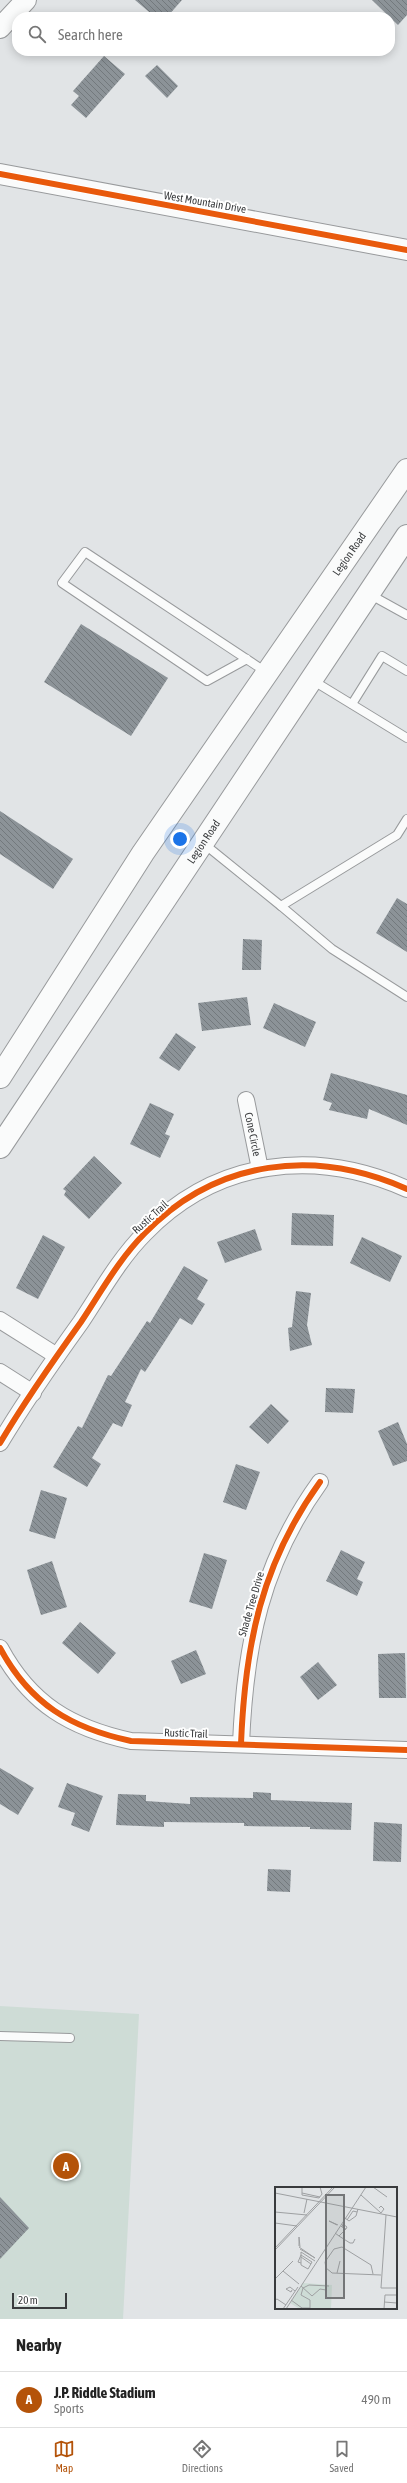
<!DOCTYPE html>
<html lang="en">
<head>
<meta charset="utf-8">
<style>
  :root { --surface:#fff; --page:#f6f6f6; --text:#222; --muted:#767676; --line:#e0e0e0; --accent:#b45309 }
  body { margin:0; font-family:"Asap Condensed",sans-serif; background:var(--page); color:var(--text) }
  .scale { position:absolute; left:12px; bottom:10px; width:55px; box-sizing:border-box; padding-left:4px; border:2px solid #393b3d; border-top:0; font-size:11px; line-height:14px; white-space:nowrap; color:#393b3d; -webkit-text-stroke:3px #fff; paint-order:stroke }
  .you { position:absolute; left:180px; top:839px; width:14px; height:14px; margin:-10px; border:3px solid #fff; border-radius:50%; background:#1a73e8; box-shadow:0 0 0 6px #1a73e833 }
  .badge { display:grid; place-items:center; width:26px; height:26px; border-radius:50%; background:var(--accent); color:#fff; font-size:13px; font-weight:700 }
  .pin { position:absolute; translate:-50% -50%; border:2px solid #fff; box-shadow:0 1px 4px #0006 }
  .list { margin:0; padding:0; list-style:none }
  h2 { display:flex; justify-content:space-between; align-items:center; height:52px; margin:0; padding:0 16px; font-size:17px }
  h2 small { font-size:13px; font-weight:400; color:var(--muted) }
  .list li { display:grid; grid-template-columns:26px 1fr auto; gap:12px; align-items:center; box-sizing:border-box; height:56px; padding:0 16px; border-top:1px solid var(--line) }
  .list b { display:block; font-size:15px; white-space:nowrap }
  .list p { margin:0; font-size:13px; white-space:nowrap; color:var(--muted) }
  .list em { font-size:13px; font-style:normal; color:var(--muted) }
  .icon { flex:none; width:22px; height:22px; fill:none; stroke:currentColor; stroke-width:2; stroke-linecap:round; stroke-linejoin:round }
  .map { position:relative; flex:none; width:407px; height:2319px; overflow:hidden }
  .search { position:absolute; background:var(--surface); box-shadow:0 2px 10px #0003; left:12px; right:12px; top:12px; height:44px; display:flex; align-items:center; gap:10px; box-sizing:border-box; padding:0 14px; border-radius:16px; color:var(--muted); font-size:15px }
  .sheet { height:108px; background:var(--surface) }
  nav { display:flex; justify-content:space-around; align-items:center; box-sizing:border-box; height:56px; border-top:1px solid var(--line); background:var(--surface); font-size:11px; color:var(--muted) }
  nav a { display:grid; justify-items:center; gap:2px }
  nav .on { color:var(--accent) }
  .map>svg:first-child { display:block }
  .pitch { fill:#cedcd6 }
  .building { fill:url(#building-back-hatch) }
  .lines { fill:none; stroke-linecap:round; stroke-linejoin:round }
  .service-casing { stroke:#989a9c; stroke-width:10 }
  .minor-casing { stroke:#989a9c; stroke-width:18 }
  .tertiary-casing { stroke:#989a9c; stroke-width:22 }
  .secondary-casing { stroke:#989a9c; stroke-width:24 }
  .service { stroke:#fafbfb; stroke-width:8 }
  .minor { stroke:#fafbfb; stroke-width:16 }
  .tertiary { stroke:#fafbfb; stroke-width:20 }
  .secondary { stroke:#fafbfb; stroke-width:22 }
  .cycleway-casing { stroke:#fff; stroke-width:8 }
  .cycleway { stroke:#e8590c; stroke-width:6 }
  .labels { text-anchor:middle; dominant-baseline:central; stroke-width:4; stroke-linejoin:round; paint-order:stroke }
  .street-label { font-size:11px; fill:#393b3d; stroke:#fff }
  .inset-road { fill:none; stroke:#9ea0a2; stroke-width:1 }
  .view { fill:#747678; fill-opacity:0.15; stroke:#747678; stroke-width:2 }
  .inset-edge { fill:none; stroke:#393b3d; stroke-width:2 }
</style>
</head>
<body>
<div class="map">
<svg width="407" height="2319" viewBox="0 0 407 2319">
  <defs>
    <pattern id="building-back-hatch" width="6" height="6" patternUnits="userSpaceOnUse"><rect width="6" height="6" fill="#8c9398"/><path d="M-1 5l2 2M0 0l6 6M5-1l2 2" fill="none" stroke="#73797d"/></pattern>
  </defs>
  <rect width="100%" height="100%" fill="#e1e4e6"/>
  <path class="pitch" d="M 0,2006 L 139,2014 L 123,2319 L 0,2319 Z"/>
  <g class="building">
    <path d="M 135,0 L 182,0 L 167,17 L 155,17 Z"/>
    <path d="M 372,0 L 407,0 L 407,15 L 398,25 Z"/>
    <path d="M 104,56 L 125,74 L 86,118 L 71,105 L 79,96 L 73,91 Z"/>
    <path d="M 157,65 L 178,86 L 167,98 L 145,76 Z"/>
    <path d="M 81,624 L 168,678 L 131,736 L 44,682 Z"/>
    <path d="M 0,811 L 73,859 L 53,889 L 0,854 Z"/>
    <path d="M 397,898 L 407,904 L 407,952 L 376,933 Z"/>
    <path d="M 243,939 L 262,940 L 261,970 L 242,970 Z"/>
    <path d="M 247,997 L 251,1025 L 202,1031 L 198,1003 Z"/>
    <path d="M 274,1003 L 316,1022 L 305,1047 L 263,1028 Z"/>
    <path d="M 176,1033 L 196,1047 L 179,1071 L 159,1058 Z"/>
    <path d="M 331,1073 L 407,1095 L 407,1125 L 369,1109 L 367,1119 L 329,1110 L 332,1103 L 323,1100 Z"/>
    <path d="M 150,1103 L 174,1114 L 165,1134 L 170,1136 L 160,1158 L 130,1144 Z"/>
    <path d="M 94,1156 L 122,1183 L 89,1219 L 64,1195 L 66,1191 L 63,1189 Z"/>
    <path d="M 292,1213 L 334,1215 L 333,1246 L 291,1245 Z"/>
    <path d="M 255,1229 L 262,1250 L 225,1263 L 217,1242 Z"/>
    <path d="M 43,1235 L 65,1247 L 38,1299 L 16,1288 Z"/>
    <path d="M 362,1237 L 402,1256 L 390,1282 L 350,1263 Z"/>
    <path d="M 184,1266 L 208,1280 L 197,1299 L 205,1304 L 192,1325 L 180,1318 L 145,1372 L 141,1369 L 125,1402 L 132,1405 L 122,1427 L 113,1423 L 92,1458 L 101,1464 L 87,1487 L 53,1467 L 78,1426 L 82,1428 L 108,1375 L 111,1376 L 147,1321 L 150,1323 Z"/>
    <path d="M 296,1291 L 311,1293 L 307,1325 L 312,1345 L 290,1351 L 288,1328 L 292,1327 Z"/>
    <path d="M 326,1388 L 355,1389 L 353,1413 L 325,1412 Z"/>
    <path d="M 271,1404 L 289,1421 L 268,1444 L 249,1427 Z"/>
    <path d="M 398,1422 L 407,1444 L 407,1461 L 393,1466 L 378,1431 Z"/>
    <path d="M 236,1464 L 260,1472 L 246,1510 L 223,1502 Z"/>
    <path d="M 41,1490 L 67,1498 L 55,1539 L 29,1531 Z"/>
    <path d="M 341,1550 L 365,1562 L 357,1579 L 363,1582 L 357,1596 L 326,1581 Z"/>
    <path d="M 204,1553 L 227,1560 L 212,1609 L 189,1602 Z"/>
    <path d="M 52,1561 L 67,1607 L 41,1615 L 27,1570 Z"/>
    <path d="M 80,1622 L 116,1653 L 98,1674 L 62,1643 Z"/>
    <path d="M 196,1650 L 206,1674 L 181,1684 L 171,1661 Z"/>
    <path d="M 405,1653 L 406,1698 L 379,1698 L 378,1654 Z"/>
    <path d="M 318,1662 L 337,1685 L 318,1700 L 300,1677 Z"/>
    <path d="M 0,1768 L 34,1788 L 18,1815 L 0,1804 Z"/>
    <path d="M 67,1783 L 103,1796 L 89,1832 L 71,1825 L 75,1813 L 58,1807 Z"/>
    <path d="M 253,1792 L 271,1793 L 271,1800 L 352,1803 L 351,1830 L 310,1829 L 310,1827 L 244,1826 L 244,1823 L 164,1822 L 164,1827 L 116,1825 L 118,1794 L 146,1795 L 146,1801 L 190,1804 L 190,1797 L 253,1798 Z"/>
    <path d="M 374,1822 L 402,1824 L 401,1862 L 373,1861 Z"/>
    <path d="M 268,1869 L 291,1870 L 290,1892 L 267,1891 Z"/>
    <path d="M 0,2197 L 29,2228 L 0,2259 Z"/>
  </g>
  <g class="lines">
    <g class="service-casing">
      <g id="service">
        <path d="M 369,594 L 407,615"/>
        <path d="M 247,659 L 207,681 L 62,583 L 85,552 L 266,672"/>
        <path d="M 312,680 L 407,738"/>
        <path d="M 352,704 L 382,656 L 407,671"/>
        <path d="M 203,843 L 281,906 L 397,835 L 407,819"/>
        <path d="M 281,906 L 332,949 L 407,997"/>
        <path d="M 0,2036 L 70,2038"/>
      </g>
    </g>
    <g class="minor-casing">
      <g id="minor">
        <path id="s1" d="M 246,1100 L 260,1169"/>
        <path d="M 0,1320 L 57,1356"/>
        <path d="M 0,1372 L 33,1393"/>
        <path d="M 0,1443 C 25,1401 53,1361 81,1322 C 101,1292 119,1259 145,1233 C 217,1159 315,1148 407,1189"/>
        <path d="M 0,1648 C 30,1704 71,1728 131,1741 L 407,1750"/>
        <path d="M 241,1744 C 245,1645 261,1564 320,1482"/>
      </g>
    </g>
    <g class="tertiary-casing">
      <g id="tertiary">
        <path d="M 0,28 L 26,0"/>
        <path d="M 0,174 L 407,250"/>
      </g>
    </g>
    <g class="secondary-casing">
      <g id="secondary">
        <path id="s2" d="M 0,1077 L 143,853 L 407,470"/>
        <path id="s3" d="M 0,1147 L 407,536"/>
      </g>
    </g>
    <use href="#service" class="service"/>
    <use href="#minor" class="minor"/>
    <use href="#tertiary" class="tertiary"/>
    <use href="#secondary" class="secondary"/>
    <g class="cycleway-casing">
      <g id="cycleway">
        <path d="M 0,174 L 407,250"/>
        <path d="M 0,1443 C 25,1401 53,1361 81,1322 C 101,1292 119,1259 145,1233 C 217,1159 315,1148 407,1189"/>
        <path d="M 0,1648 C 30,1704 71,1728 131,1741 L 407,1750"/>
        <path d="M 241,1744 C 245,1645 261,1564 320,1482"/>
      </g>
    </g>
    <use href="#cycleway" class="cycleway"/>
  </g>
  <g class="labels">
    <g class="street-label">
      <text transform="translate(205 202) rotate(10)">West Mountain Drive</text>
      <text stroke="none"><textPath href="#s2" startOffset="629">Legion Road</textPath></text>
      <text stroke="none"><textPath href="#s3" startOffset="367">Legion Road</textPath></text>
      <text stroke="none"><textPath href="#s1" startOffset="35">Cone Circle</textPath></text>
      <text transform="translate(150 1217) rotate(-42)">Rustic Trail</text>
      <text transform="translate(251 1604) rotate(-74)">Shade Tree Drive</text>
      <text transform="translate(186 1733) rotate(2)">Rustic Trail</text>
    </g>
  </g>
  <g transform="translate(275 2187)">
    <rect width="122" height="122" fill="#e1e4e6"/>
    <path d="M 28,96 L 57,98 L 56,122 L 25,122 L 15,116 Z" fill="#cedcd6"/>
    <path class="inset-road" d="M 98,0 L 112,10M 27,1 L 27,8 L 44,11 L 47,7 L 45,0M 0,6 L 122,30M 27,6 L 45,10M 86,8 L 106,26M 104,21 L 106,19 L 109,22 L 106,26M 0,25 L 32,28M 29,26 L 32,12M 111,28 L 106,101 L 122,101M 70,31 L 74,34 L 81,29 L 83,22M 72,33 L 78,24 L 82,25M 0,36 L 22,39M 62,38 L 54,34 L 63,38M 66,39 L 67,40 L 71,42 L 72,40 L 68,37 L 67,40M 60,46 L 64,49 L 71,42M 64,49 L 75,56 L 78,56 L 80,52M 24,59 L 24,50 L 25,60M 24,60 L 40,71 L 25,62M 0,61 L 58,0M 0,63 L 60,0M 26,70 L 36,77M 26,76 L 23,75 L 26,68 L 37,75 L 33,82 L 26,78 L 26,65 L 40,74M 8,84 L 24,97M 62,86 L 65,74M 98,87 L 96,78 L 67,60 L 59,62 L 50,75 L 51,81 L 56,85 L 57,86 L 106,88M 0,92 L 18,74M 26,99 L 37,109 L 45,102 L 51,103M 17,103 L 16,105 L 11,102 L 15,100 L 20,104M 0,113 L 2,112 L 11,118M 16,113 L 27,121 L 35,121 L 35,113 L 26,108 L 28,101 L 34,98 L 54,99M 109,115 L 122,116M 8,122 L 23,100M 11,122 L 91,0M 109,122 L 110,108 L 122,108"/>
    <path class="view" d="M 51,8 L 69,8 L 69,111 L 51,111 Z"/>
    <rect width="122" height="122" class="inset-edge"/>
  </g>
</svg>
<div class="scale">20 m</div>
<div class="you"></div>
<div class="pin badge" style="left:66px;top:2166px">A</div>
<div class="search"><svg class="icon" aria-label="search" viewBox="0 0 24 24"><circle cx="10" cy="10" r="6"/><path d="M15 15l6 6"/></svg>Search here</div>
</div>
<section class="sheet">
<h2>Nearby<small></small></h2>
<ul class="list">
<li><span class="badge">A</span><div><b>J.P. Riddle Stadium</b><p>Sports</p></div><em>490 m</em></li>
</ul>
</section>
<nav>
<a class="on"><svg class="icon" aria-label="map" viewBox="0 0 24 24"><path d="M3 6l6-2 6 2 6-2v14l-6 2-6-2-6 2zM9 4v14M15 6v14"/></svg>Map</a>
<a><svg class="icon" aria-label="directions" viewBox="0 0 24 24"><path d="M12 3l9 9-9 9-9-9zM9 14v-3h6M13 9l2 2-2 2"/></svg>Directions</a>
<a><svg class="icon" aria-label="saved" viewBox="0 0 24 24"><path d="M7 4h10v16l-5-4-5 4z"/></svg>Saved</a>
</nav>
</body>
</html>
